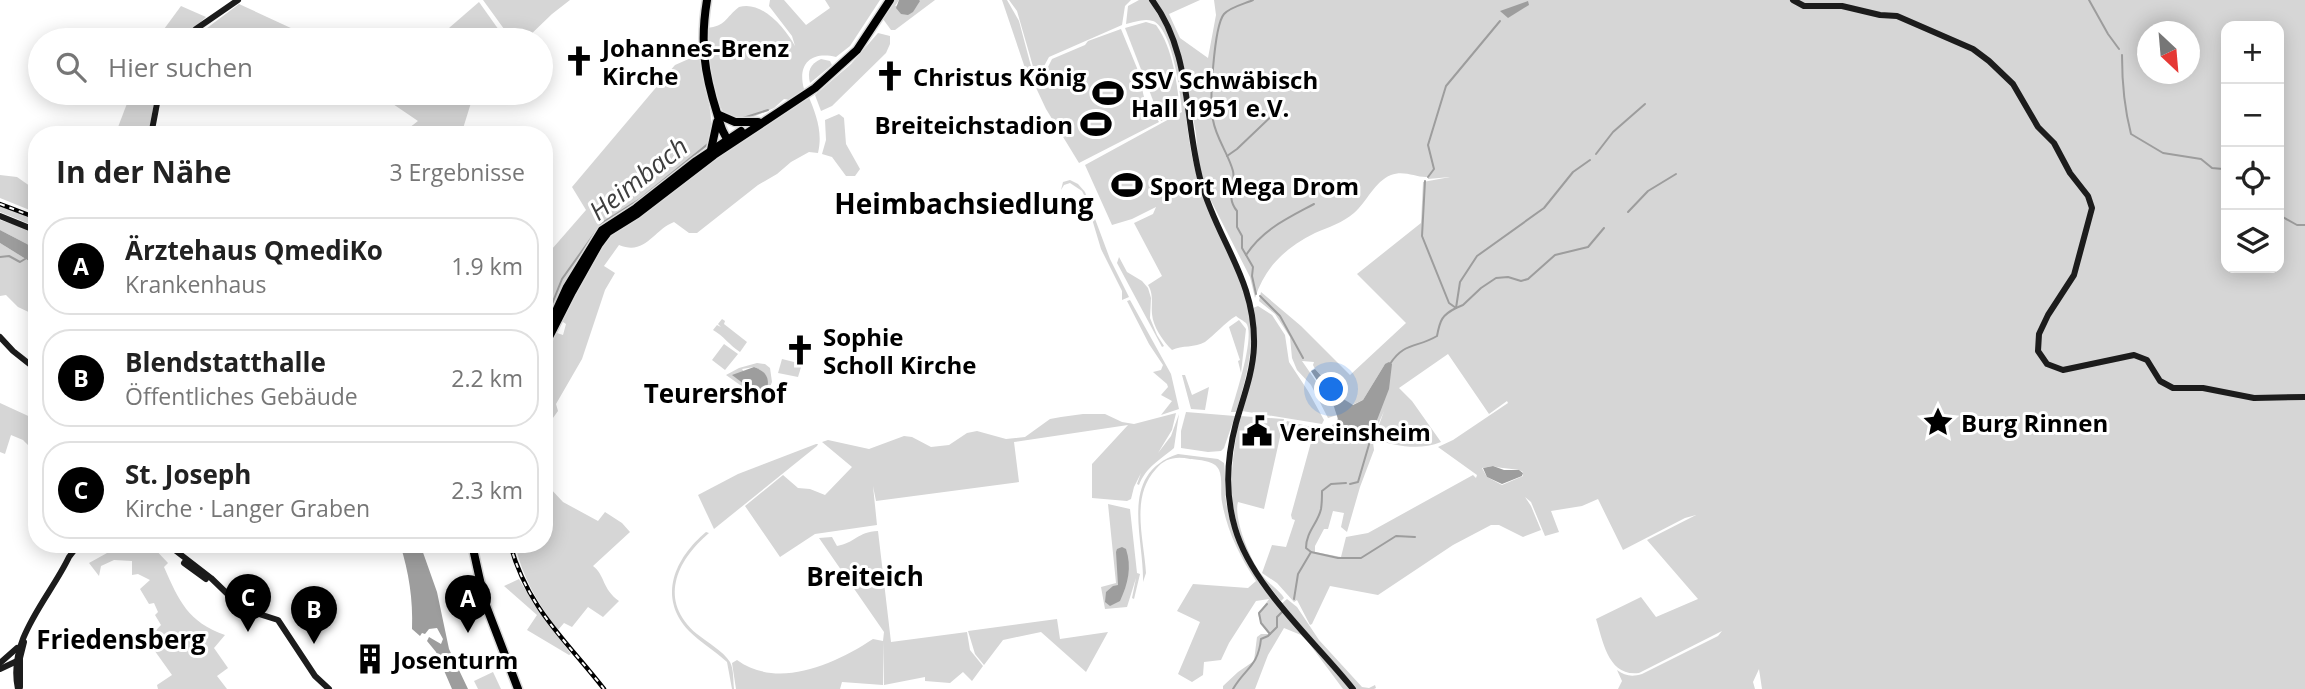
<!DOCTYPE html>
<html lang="de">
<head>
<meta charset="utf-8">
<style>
  :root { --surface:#fff; --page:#f2f2f2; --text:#222; --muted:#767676; --line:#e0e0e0; --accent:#000 }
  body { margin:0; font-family:"Open Sans",sans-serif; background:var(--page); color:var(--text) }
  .controls { position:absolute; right:21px; top:21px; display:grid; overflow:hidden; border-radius:14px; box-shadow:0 4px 18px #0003 }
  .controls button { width:63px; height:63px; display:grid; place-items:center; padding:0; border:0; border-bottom:2px solid var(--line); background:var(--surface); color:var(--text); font:35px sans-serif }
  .compass { position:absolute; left:2137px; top:21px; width:63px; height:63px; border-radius:50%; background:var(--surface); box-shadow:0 4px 18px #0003; rotate:154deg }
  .you { position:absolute; left:1332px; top:390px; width:24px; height:24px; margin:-18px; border:5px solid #fff; border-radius:50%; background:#1a73e8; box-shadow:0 0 0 10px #1a73e833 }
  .badge { display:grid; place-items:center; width:46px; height:46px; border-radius:50%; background:var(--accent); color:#fff; font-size:23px; font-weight:700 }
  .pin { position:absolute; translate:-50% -58px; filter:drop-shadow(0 2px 4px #0008) }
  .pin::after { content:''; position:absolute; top:37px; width:24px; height:21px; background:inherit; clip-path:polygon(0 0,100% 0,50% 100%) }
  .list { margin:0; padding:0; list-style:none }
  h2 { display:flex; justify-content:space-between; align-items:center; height:91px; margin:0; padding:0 28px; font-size:30px }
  h2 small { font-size:23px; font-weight:400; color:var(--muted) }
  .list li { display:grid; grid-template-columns:46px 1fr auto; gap:21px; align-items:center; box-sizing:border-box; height:98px; margin:0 14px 14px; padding:0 14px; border:2px solid var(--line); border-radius:28px }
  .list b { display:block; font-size:26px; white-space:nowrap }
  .list p { margin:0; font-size:23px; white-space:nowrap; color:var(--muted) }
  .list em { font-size:23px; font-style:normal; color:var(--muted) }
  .icon { flex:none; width:38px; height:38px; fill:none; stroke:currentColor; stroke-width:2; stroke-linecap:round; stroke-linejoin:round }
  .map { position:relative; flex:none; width:2305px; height:689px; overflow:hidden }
  .search { position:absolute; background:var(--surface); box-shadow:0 4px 18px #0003; left:28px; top:28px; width:525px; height:77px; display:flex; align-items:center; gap:18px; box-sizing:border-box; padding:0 24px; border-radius:38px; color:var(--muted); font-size:26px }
  .panel { position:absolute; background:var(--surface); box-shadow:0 4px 18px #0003; left:28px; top:126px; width:525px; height:427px; border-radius:28px }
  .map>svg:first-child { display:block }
  .green { fill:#d6d6d6; fill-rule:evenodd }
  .water { fill:#9d9d9d }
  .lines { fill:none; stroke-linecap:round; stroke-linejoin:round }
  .stream { stroke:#9d9d9d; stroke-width:2 }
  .primary-casing { stroke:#dbdbdb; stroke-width:11 }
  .secondary { stroke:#1c1c1c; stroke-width:6 }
  .primary { stroke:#000; stroke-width:8 }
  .rail-casing { stroke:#000; stroke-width:4.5 }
  .rail { stroke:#fff; stroke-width:2; stroke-dasharray:5; stroke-linecap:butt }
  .labels { text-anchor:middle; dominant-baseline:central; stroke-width:6; stroke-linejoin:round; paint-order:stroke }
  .poi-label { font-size:24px; font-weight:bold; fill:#000; stroke:#fff; text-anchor:start }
  .water-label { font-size:26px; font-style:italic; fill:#3e3e3e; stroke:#fff }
  .neighbourhood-label { font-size:26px; font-weight:bold; fill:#000; stroke:#fff }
  .quarter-label { font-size:28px; font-weight:bold; fill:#000; stroke:#fff }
</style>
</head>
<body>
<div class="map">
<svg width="2305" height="689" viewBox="0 0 2305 689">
  <rect width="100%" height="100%" fill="#fff"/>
  <g class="green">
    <path d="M 483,0 L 570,0 L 552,14 L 525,40 L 512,40 Z"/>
    <path d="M 770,0 L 784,0 L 806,25 L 830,8 L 825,0 L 880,0 L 850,46 L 836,57 C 811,51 797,64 804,89 L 791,100 L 784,99 L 774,108 L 744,121 L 726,116 C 707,89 711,58 707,28 C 726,26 725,18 739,7 C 762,0 785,28 795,46 L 792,36 L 769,6 Z"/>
    <path d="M 893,0 L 899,0 L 895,6 L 919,0 L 935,0 L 895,30 L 891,30 L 883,19 Z"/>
    <path d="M 1002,0 L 1007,0 L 1019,21 L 1032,70 L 1030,72 L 1026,71 Z"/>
    <path d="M 1009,0 L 1131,0 L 1125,6 L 1122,25 L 1049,57 L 1043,68 L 1034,70 L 1017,11 Z"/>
    <path d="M 1139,0 L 1149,0 C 1160,18 1172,37 1177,57 C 1186,99 1186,143 1199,184 C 1214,230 1246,273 1251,323 C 1253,354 1245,383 1236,412 L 1231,412 C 1235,397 1256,335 1246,323 C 1245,322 1237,317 1236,316 C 1224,323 1216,334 1205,342 C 1195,348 1182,345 1172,350 C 1163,341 1153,327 1152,314 C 1151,303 1154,295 1148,285 L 1162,276 L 1134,223 L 1153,214 L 1156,207 L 1132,219 L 1112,225 L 1085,165 L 1182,112 C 1181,94 1172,28 1153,21 C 1144,18 1135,22 1126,24 L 1128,6 Z"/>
    <path d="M 1155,0 L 1200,0 L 1169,14 L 1180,38 L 1208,58 L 1216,15 L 1214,0 L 2305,0 L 2305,689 L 1762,689 L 1759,669 L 1753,682 L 1755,689 L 1618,689 L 1622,681 L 1617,670 C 1625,676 1632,677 1642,674 L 1718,636 L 1722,631 L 1639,673 C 1608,677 1603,641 1596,619 L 1641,597 L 1656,617 L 1698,599 L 1647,540 L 1696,515 L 1685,518 L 1623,550 L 1598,499 L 1582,506 L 1551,511 L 1559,532 L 1545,536 L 1531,502 L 1525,497 L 1531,506 L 1541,530 L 1523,537 L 1499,525 L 1491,525 L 1453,545 L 1378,595 L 1330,586 L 1312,624 L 1310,625 L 1297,600 L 1294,602 L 1277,583 L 1262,573 L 1272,545 L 1286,547 L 1295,520 L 1292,519 L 1291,515 L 1313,435 L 1284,428 L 1287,421 L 1361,439 L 1363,442 L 1373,442 L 1374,450 L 1360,487 L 1347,532 L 1341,527 L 1344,513 L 1333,511 L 1328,529 L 1324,529 L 1315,546 L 1315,552 L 1341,557 L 1346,537 L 1368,533 L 1473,475 L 1476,478 L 1477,475 L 1438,447 L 1453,440 L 1508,403 L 1507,401 L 1489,414 L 1448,354 L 1399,388 L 1412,401 L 1441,442 C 1419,451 1396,446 1374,439 L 1384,411 L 1374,434 L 1369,438 L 1336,430 L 1336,427 L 1333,427 L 1332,425 L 1337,423 L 1337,417 L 1340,426 L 1354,431 L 1370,433 L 1385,364 L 1363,400 L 1352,405 L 1348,403 L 1315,369 L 1313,365 L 1314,362 L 1302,361 L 1336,410 L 1337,415 L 1328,418 L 1311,385 L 1297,370 L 1292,358 L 1290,337 L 1275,314 L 1259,301 L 1261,292 L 1301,326 L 1350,375 L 1406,323 L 1357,274 L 1421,223 L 1423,182 L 1450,177 L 1428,179 L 1428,177 C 1416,178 1405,170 1391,175 C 1375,181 1366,203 1354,213 C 1342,223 1329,227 1315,233 C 1286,247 1265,267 1255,298 L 1250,277 L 1204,187 L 1199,168 L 1196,134 L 1184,67 ZM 2226,26 L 2279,26 L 2279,268 L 2226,268 ZM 2148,32 L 2190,32 L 2190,74 L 2148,74 ZM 1493,466 C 1502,469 1518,468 1523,472 L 1523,476 L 1502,485 L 1487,477 L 1482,468 Z"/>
    <path d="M 479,2 L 506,40 L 454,40 L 449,28 Z"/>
    <path d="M 239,4 L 306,35 L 309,40 L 271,40 L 261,35 L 228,30 L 207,40 L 191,40 Z"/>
    <path d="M 181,6 L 206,17 L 181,40 L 156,40 Z"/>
    <path d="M 1146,22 L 1156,25 C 1173,48 1177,83 1180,111 L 1161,121 L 1125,28 Z"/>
    <path d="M 353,28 L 377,39 L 378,40 L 342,40 L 338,35 Z"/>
    <path d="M 1121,29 L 1137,68 L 1144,97 L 1159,122 L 1079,163 L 1046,109 L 1030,75 L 1048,67 L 1052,59 L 1085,45 L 1088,41 Z"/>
    <path d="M 878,33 L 890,36 L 890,44 L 886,53 L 832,106 L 821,111 L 815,95 L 851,64 Z"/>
    <path d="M 700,54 C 701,88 718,111 708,146 L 632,206 L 599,227 L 564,283 L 544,326 L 544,243 L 552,249 L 586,210 L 572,187 L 675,65 Z"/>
    <path d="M 821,59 L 830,61 L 832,65 L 810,83 C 807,71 810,64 821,59 Z"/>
    <path d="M 131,93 L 156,93 L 148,135 L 115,135 Z"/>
    <path d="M 406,93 L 419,93 L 423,96 L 431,93 L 474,93 L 461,135 L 400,135 L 418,121 L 393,104 Z"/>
    <path d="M 808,95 C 816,114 823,132 818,153 L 809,152 L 791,162 L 777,174 L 758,185 L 697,233 L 689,233 L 674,222 C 653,230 646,256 619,245 L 604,266 L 615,273 L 605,290 L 582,359 L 556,404 L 558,411 L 545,429 L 548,449 L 549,487 L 563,502 L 598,521 L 605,512 L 622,523 L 630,532 L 593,566 C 605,575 602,589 619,601 L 603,617 L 588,607 L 572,627 L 564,623 L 558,630 C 538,604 522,577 515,544 L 544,544 L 544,376 L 551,366 L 544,361 L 544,351 L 554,332 L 563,335 L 566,324 L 560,320 L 607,237 L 699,168 Z"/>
    <path d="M 839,114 L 844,118 L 846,144 L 860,169 L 855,176 L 846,176 L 832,157 L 822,154 L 826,140 L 825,120 Z"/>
    <path d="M 0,175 L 17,177 L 37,191 L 37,213 L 0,198 Z"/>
    <path d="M 1070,180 L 1078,184 L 1085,192 L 1110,259 L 1129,297 L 1122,300 L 1122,291 L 1101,249 L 1086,199 L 1082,191 L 1070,183 L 1064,185 L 1061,190 L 1063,182 Z"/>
    <path d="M 900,197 L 909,207 L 891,215 L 887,199 Z"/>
    <path d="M 0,205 L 37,219 L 37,227 L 0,212 Z"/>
    <path d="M 0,220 L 22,227 L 37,235 L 37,251 L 27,244 L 0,230 Z"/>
    <path d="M 0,243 L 37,266 L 37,316 L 18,307 L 6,295 L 0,296 Z"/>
    <path d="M 1119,257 L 1127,272 L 1142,281 L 1148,288 L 1151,298 L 1150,318 L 1157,335 L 1164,346 L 1162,347 L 1117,263 Z"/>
    <path d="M 1130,300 L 1171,374 L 1179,409 L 1161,415 L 1172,401 L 1161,395 L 1168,387 L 1167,384 L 1153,372 L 1161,370 L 1163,365 L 1149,344 L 1127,301 Z"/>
    <path d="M 1258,306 L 1272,315 L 1285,335 L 1289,362 L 1308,391 L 1324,420 L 1322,424 L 1242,411 L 1253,369 L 1253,308 Z"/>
    <path d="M 722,319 L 725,321 L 724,324 L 747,342 L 740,352 C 729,345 724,336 713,330 L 717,325 L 721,327 L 718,324 Z"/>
    <path d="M 1239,320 L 1246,329 L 1241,373 L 1238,361 L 1240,360 L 1229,327 Z"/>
    <path d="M 724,344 L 738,354 L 725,370 L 712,360 Z"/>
    <path d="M 782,359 L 802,364 L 798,377 L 778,373 Z"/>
    <path d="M 757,363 L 765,364 L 770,368 L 772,382 L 764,402 L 726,375 L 739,368 ZM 754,367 C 770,373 770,383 764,398 L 742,369 Z"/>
    <path d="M 1182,375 L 1185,375 L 1192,395 L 1209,387 L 1205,410 L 1191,409 Z"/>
    <path d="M 0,403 L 37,420 L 37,454 L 23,440 L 11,435 L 5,454 L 0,452 Z"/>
    <path d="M 1186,412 L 1235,416 L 1224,448 L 1221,451 L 1208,452 L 1181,448 L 1181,431 Z"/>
    <path d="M 1176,413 L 1172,430 L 1158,453 L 1171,436 L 1179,414 L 1174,448 C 1160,460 1146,467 1139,485 L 1137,484 L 1141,473 L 1134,487 L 1131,499 L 1127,501 L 1092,498 L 1092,464 L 1128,425 L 1014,442 L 1019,482 L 876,501 L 873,486 L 877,525 L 815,534 L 780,557 L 745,506 L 783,475 L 798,488 L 810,489 L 825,495 L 852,467 L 822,442 L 828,440 L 869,449 L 904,436 L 912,437 L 931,447 L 949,445 L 967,433 L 977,431 L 1006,439 L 1025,437 L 1050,419 L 1061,417 L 1083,414 L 1105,414 L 1122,422 L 1134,424 Z"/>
    <path d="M 1240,416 L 1284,419 L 1264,509 L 1238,502 C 1233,518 1251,562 1262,575 C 1268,583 1276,588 1282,595 L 1284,598 L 1281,601 C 1228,537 1224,495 1240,416 Z"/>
    <path d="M 816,444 L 818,444 L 817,446 L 714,529 L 698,495 L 738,474 Z"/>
    <path d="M 1178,454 L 1218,459 L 1224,463 C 1226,475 1224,488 1226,501 C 1232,543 1255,573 1279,606 L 1287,599 L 1297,607 L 1319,640 L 1362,687 L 1369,688 L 1375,685 L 1376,688 L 1374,689 L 1354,689 L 1287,609 L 1285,612 L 1349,689 L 1343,689 L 1308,642 L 1301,635 L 1284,628 L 1268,655 L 1255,689 L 1223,689 L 1223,686 L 1238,672 L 1254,661 L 1257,637 L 1261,634 L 1269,634 L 1261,624 L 1258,614 L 1269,599 L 1256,601 L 1229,643 L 1221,660 L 1204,662 L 1203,675 L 1192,682 L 1178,674 L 1200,622 L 1177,611 L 1193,584 L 1248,588 L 1256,581 C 1240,557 1227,531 1222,502 C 1220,492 1223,479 1219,470 C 1215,460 1198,460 1190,459 C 1176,456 1165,458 1156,469 C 1130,497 1144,539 1146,573 L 1143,582 C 1144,536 1118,474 1178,454 Z"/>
    <path d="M 1108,504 L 1130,509 L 1137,573 L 1140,574 L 1134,599 L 1132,598 L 1136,578 L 1127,607 L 1105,609 L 1101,587 L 1116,583 Z"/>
    <path d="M 878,531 L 891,642 L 967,632 L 970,650 L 983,666 L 972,681 L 963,672 L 950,683 L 925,681 L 925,677 L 884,685 L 884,641 L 883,685 L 842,682 L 840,689 L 736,689 L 732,663 L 737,660 C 777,689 832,666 873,639 L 883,641 L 884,632 L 819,538 L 832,537 L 837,546 C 855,543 857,532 878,531 Z"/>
    <path d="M 706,532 L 709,533 C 676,561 658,601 697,634 C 707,642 723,651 730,662 C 734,670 733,680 734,689 L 732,689 L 727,662 C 715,651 700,642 689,631 C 657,597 675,558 706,532 Z"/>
    <path d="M 150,544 L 168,563 L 164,567 C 179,601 188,622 225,635 L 214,648 L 228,668 L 217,676 L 227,689 L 158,689 L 157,685 L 172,675 L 147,640 L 161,625 L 155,615 L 158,612 L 154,603 L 149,604 L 140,589 L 150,580 L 138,574 L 132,575 L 132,561 L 114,560 L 101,566 L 99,576 L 89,563 L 116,548 L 138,551 Z"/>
    <path d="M 519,579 L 535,606 L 571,654 L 569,655 L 527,630 L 537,615 L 504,586 Z"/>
    <path d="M 1057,619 L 1060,639 L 1108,632 L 1086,672 L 1041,632 L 1003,640 L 984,665 L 975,654 L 968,631 Z"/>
    <path d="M 493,672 L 501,689 L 478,689 L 474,681 Z"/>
  </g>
  <g class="water">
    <path d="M 899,0 L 919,0 L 920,1 L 913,12 L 908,15 L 901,14 L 896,8 Z"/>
    <path d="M 1528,1 L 1529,5 L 1508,18 L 1500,11 Z"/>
    <path d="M 0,230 L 27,244 L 37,251 L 37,266 L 0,243 Z"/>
    <path d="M 1389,362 L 1392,364 L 1389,389 L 1372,433 L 1354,431 L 1340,425 L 1334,407 L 1311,371 L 1315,369 L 1342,398 L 1353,405 L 1363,400 L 1385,364 Z"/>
    <path d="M 754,367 C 771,373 770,384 764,399 L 732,375 Z"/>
    <path d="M 1493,466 L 1504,470 L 1519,470 L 1523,473 L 1522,476 L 1502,484 L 1487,477 L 1483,468 Z"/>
    <path d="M 400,544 L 420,544 L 437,592 L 449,649 L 468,689 L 452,689 L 436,652 L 427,641 L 429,637 L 441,644 L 443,639 L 437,628 L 429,629 L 425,634 L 422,633 L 420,636 L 412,629 C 413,599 409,573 400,544 Z"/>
    <path d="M 1122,547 L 1126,549 C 1132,567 1128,584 1120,601 L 1110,606 L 1105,602 L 1106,592 L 1113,586 L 1118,585 L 1116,552 L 1117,549 Z"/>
  </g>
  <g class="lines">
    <g class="stream">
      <path d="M 1253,0 C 1244,4 1230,7 1224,14 C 1214,26 1209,104 1213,120 C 1216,138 1228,153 1233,171 C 1236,184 1225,197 1237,211 L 1237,227 L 1242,236 L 1242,248 L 1253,267 L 1252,276 L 1256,294"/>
      <path d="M 2089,0 L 2108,34 L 2119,49"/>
      <path d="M 2122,55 C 2122,79 2125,111 2131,134 L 2163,153 L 2201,159 L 2212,168 L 2223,169 L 2226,174"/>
      <path d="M 743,118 L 768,110"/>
      <path d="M 1596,154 L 1613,132 L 1645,104"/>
      <path d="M 1227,156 L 1237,149 L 1280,108"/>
      <path d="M 1428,177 L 1434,169 L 1428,145 L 1446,86 L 1500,21"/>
      <path d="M 1425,181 L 1422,236 L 1449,303 L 1456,308 L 1463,305 L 1481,288 L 1496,278 L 1508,277 L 1521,281 L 1528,279 L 1555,255 L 1588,247 L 1604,228"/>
      <path d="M 1628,212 L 1648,191 L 1676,174"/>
      <path d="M 2279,215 L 2297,225 L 2305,225"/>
      <path d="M 1246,255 C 1263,229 1288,218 1314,204"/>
      <path d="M 0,257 L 9,256 L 20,262 L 25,259"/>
      <path d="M 1260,296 L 1280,316 L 1303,358"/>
      <path d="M 36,305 L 37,306"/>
      <path d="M 544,324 L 562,279 L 602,223 L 640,199 L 709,143"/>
      <path d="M 1390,364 C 1404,342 1417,348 1437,336 C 1440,320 1442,315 1456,308 L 1460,282 L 1477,256 L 1544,208 L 1573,172 L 1590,160"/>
      <path d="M 1350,484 L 1358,482 L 1370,441"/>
      <path d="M 1311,552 L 1338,558 L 1361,558 L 1396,536 L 1415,537"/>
      <path d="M 1294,599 L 1298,574 L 1311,552 L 1306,548 C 1306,532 1318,523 1321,509 C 1322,503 1322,497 1322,491 L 1331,484 L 1346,483"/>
      <path d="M 1267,604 L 1259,613 L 1261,623 L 1270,634"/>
      <path d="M 1233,689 C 1245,668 1258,667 1261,639 L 1268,636 L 1277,627 L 1277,617 L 1283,611"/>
    </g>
    <g class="primary-casing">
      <g id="primary">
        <path d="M 707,0 C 700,42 704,72 717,113 C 720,123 722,134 730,142"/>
        <path d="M 719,115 L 735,122 L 758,122"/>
        <path d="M 711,150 L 717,122"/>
        <path d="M 548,329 L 567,287 L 602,230 L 636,208 L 696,161 L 741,131"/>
        <path d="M 544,347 L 572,292 L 599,244 L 608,232 L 637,214 L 714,155 L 815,88 L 857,50 L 890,0"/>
        <path d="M 472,544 L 485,603 L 518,689"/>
      </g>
    </g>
    <g class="secondary">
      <path d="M 1152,0 C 1192,53 1184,121 1201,182 C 1218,242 1256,280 1254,346 C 1253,373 1243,398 1236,423 C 1227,457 1225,494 1235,528 C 1252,587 1315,641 1353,689"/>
      <path d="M 1793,0 L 1804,6 L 1842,6 L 1880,15 L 1897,16 L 1973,49 L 1989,61 L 2013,84 L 2038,127 L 2054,143 L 2070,173 L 2088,196 L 2092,208 L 2074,275 L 2048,315 L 2039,334 L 2038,351 L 2047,364 L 2063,370 L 2134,355 L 2147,360 L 2160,381 L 2173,388 L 2203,388 L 2254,398 L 2305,397"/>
      <path d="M 184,40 L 196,29 L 238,0"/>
      <path d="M 151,135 L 159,93"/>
      <path d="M 0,216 L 37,231"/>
      <path d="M 0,337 L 13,351 L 37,370"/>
      <path d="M 167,544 L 211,578 L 243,609 L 278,620 L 315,676 L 329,689"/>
      <path d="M 184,563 L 206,579"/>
      <path d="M 0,663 L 17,648"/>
      <path d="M 0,669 L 17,661"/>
      <path d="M 20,687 L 20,658 L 24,642"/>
      <path d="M 18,689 C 7,639 49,599 69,557 L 79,544"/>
    </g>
    <use href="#primary" class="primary"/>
    <g class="rail-casing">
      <g id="rail">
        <path d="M 0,204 L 37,218"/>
        <path d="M 510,544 C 528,609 565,639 604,689"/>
      </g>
    </g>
    <use href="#rail" class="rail"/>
  </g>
  <defs>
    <g id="church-bare" transform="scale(2.415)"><path d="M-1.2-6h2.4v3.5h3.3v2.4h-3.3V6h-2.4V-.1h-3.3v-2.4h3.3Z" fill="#000" stroke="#fff" stroke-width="2.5" paint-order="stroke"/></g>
    <g id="stadium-bare" transform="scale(2.415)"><path d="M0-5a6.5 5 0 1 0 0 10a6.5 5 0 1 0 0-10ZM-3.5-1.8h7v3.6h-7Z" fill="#000" stroke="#fff" stroke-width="2.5" paint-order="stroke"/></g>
    <g id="sight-bare" transform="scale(2.415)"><path d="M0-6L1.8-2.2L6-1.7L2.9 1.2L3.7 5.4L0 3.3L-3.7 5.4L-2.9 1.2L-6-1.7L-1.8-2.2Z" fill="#000" stroke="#fff" stroke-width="2.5" paint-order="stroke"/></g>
    <g id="civic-bare" transform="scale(2.415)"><path d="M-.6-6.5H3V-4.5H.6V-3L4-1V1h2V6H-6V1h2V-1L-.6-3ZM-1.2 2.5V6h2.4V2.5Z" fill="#000" stroke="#fff" stroke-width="2.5" paint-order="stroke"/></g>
    <g id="building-bare" transform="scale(2.415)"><path d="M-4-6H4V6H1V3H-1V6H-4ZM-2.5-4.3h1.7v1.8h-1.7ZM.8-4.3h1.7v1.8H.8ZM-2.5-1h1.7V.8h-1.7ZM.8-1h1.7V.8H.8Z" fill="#000" stroke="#fff" stroke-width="2.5" paint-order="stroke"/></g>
  </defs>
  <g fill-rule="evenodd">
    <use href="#church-bare" x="579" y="61"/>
    <use href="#church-bare" x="890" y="76"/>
    <use href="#stadium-bare" x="1108" y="93"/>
    <use href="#stadium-bare" x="1096" y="124"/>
    <use href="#stadium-bare" x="1127" y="185"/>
    <use href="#church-bare" x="800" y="350"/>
    <use href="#sight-bare" x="1938" y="422"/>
    <use href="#civic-bare" x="1257" y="431"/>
    <use href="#building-bare" x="370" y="659"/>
  </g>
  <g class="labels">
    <g class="poi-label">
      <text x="602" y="47">Johannes-Brenz<tspan x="602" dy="28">Kirche</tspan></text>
      <text x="913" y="76">Christus König</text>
      <text x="1131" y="79">SSV Schwäbisch<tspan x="1131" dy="28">Hall 1951 e.V.</tspan></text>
      <text x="1073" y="124" text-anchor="end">Breiteichstadion</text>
      <text x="1150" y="185">Sport Mega Drom</text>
      <text x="823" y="336">Sophie<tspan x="823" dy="28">Scholl Kirche</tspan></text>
      <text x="1961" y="422">Burg Rinnen</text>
      <text x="1280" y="431">Vereinsheim</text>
      <text x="393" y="659">Josenturm</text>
    </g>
    <g class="water-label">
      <text transform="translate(638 178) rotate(-38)">Heimbach</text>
    </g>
    <g class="neighbourhood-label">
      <text x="715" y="393">Teurershof</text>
      <text x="865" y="576">Breiteich</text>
      <text x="121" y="639">Friedensberg</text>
    </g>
    <g class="quarter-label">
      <text x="964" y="203">Heimbachsiedlung</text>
    </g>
  </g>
</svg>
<div class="controls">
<button>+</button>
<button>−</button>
<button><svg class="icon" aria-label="locate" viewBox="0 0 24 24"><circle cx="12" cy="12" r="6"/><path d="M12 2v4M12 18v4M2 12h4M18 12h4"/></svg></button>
<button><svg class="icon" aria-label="layers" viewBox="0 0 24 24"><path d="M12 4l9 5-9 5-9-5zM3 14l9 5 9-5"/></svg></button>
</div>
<svg class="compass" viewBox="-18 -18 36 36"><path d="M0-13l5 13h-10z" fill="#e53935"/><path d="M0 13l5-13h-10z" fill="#767676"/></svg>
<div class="you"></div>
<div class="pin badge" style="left:468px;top:633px">A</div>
<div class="pin badge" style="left:314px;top:644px">B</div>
<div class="pin badge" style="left:248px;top:632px">C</div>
<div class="search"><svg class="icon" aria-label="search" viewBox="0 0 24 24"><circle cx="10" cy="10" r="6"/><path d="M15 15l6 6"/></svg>Hier suchen</div>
<section class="panel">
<h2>In der Nähe<small>3 Ergebnisse</small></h2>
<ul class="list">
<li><span class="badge">A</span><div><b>Ärztehaus QmediKo</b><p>Krankenhaus</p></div><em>1.9 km</em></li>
<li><span class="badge">B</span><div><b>Blendstatthalle</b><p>Öffentliches Gebäude</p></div><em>2.2 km</em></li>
<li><span class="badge">C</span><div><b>St. Joseph</b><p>Kirche · Langer Graben</p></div><em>2.3 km</em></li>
</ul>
</section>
</div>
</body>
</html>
